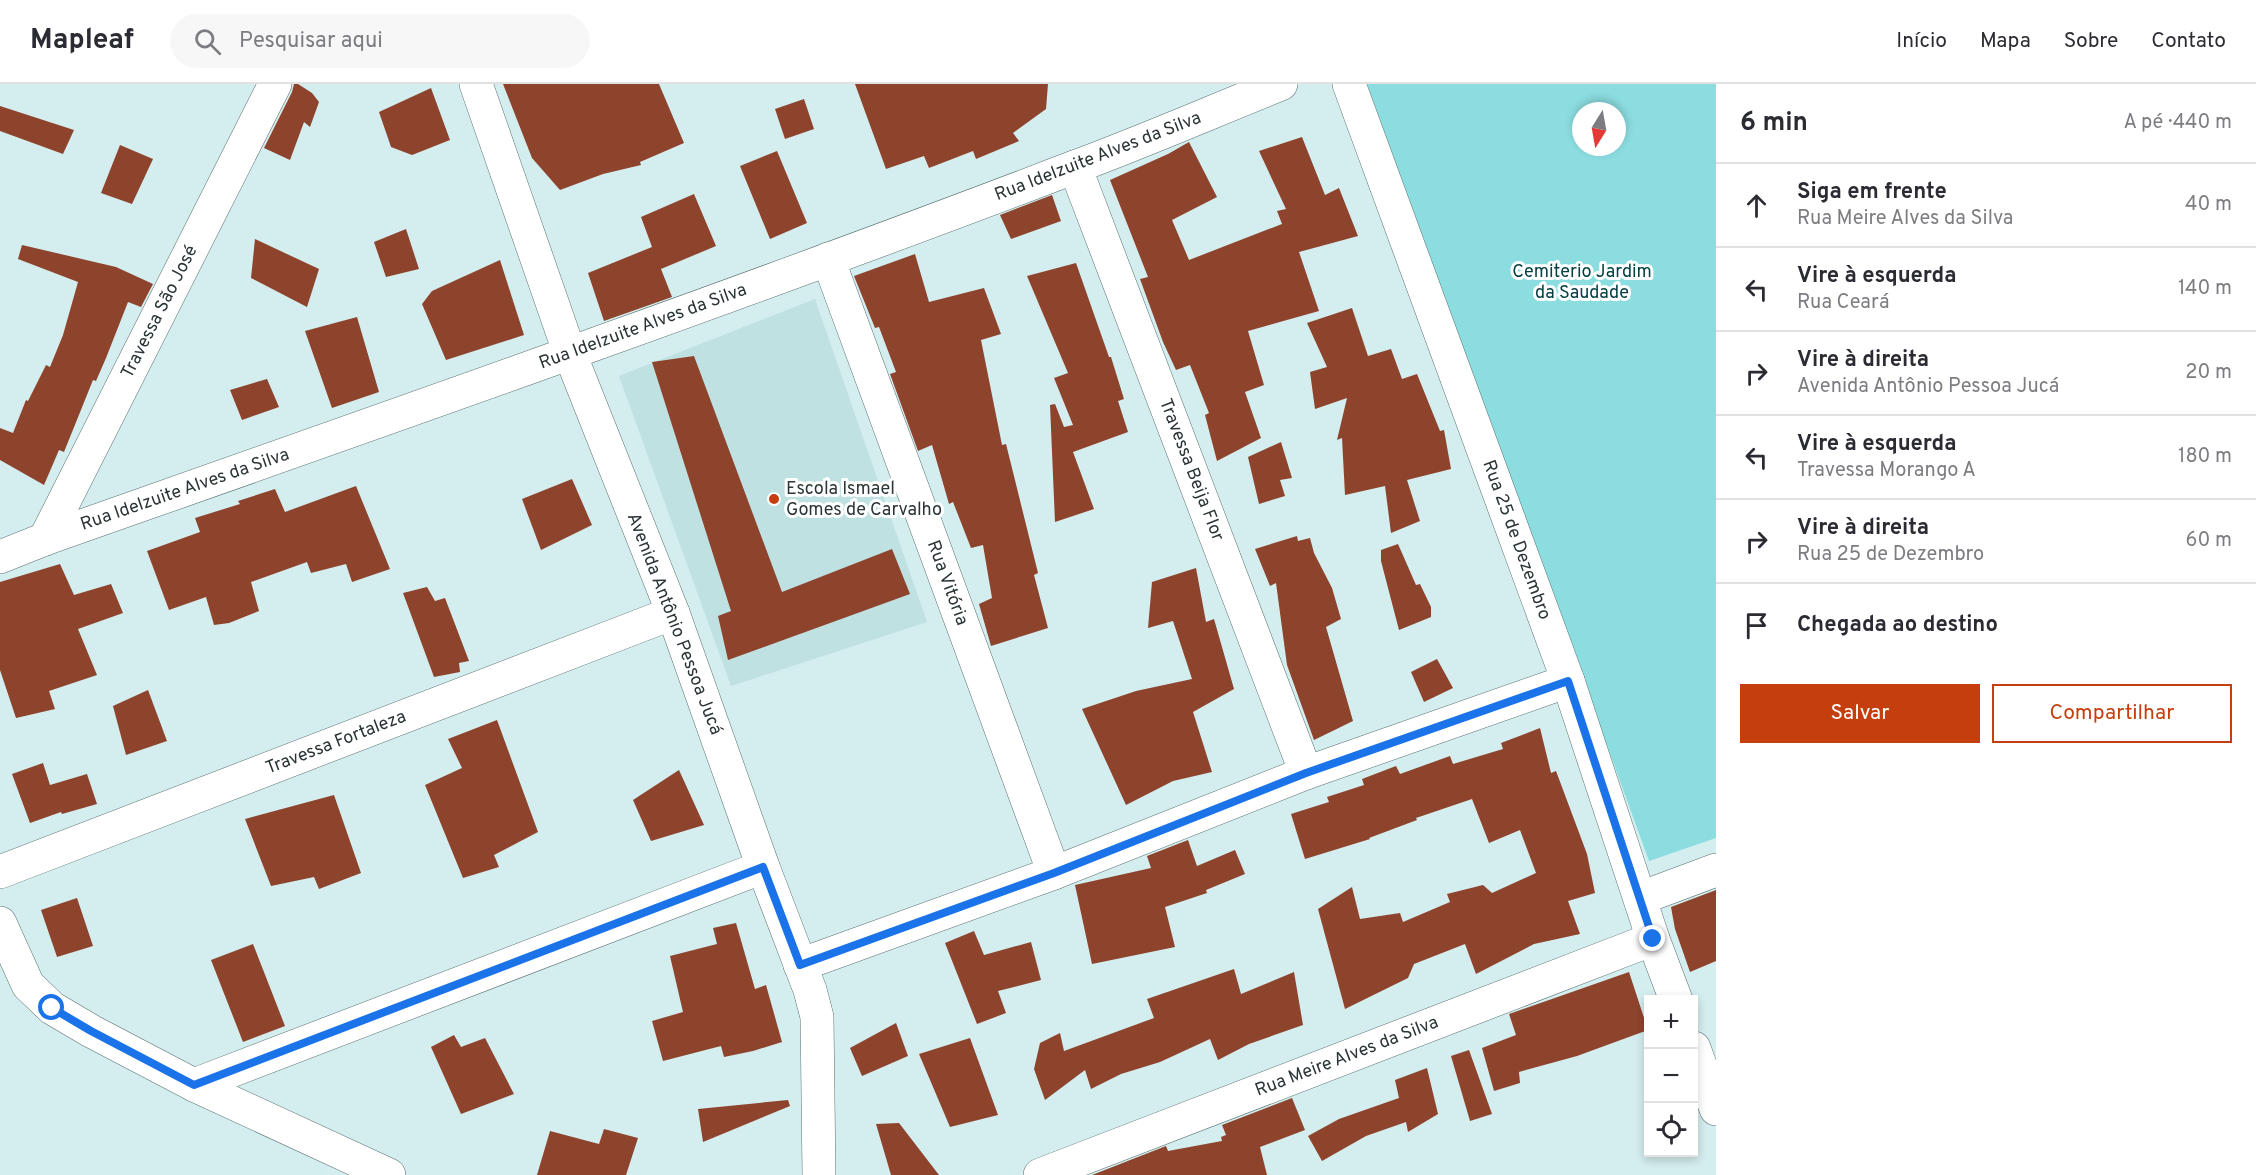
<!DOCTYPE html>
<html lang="pt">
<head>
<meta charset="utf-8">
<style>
  :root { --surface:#fff; --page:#f7f7f7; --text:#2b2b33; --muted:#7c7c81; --line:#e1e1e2; --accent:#c53e0e }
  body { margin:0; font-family:Overpass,sans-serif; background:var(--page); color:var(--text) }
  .controls { position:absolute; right:18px; bottom:18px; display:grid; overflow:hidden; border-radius:0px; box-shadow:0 3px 9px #0003 }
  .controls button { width:54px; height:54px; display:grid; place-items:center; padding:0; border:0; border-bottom:2px solid var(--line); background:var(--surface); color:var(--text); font:30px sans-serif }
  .compass { position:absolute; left:1572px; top:18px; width:54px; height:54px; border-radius:50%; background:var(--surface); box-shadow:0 3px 9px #0003; rotate:191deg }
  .stop { position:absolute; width:18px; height:18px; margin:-14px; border:4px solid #1a73e8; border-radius:50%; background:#fff }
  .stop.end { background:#1a73e8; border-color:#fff; box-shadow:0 2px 6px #0008 }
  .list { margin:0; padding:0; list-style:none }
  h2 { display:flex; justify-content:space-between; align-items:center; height:78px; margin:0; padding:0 24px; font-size:26px }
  h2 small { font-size:20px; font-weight:400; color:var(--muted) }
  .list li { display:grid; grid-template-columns:39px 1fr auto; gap:18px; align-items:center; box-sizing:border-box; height:84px; padding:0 24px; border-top:2px solid var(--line) }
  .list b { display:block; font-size:22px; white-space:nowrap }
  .list p { margin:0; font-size:20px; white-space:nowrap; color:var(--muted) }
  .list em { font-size:20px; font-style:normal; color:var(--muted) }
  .actions { display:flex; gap:12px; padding:18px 24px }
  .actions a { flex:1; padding:14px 0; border:2px solid var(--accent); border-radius:0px; text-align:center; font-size:21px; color:var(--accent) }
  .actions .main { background:var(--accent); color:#fff }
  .icon { flex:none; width:33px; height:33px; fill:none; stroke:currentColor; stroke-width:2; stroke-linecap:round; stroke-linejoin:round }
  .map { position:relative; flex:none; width:1716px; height:1091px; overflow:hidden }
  header { display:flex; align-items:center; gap:36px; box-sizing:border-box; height:84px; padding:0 30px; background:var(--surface); border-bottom:2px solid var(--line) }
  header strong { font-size:28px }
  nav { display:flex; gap:33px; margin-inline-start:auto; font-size:21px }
  .search { width:420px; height:54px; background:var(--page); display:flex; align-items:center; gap:15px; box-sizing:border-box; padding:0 21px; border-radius:33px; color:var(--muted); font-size:22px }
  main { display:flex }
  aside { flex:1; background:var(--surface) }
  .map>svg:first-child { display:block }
  .built { fill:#bfe1e2 }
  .green { fill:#8cdde0; fill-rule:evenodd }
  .building { fill:#8e432d }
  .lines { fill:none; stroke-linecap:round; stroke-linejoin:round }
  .minor-casing { stroke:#5a7172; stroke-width:34 }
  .minor { stroke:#fff; stroke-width:33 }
  .route { stroke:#1a73e8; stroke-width:8 }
  .poi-dot { fill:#c53e0e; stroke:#fff; stroke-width:2 }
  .labels { text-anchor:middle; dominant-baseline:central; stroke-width:6; stroke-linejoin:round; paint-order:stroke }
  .street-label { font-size:18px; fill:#2b3536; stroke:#fff }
  .park-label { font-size:18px; fill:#054042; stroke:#fff }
  .poi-label { font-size:18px; fill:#2b3536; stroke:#fff; text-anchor:start }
</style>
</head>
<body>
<header>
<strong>Mapleaf</strong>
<div class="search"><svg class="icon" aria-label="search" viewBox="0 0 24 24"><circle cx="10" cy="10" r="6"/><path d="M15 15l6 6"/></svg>Pesquisar aqui</div>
<nav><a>Início</a><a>Mapa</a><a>Sobre</a><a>Contato</a></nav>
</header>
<main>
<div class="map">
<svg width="1716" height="1091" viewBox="0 0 1716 1091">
  <rect width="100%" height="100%" fill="#d4edee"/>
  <path class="built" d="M 815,215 L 927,538 L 731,602 L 619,292 Z"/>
  <path class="green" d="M 1367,0 L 1716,0 L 1716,754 L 1649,777 ZM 1581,27 L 1617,27 L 1617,63 L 1581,63 Z"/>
  <g class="building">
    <path d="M 294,0 L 298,0 L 312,9 L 319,18 L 310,43 L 304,38 L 290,76 L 264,64 L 292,8 Z"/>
    <path d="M 503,0 L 659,0 L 684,59 L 640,78 L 641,81 L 603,90 L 560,106 L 532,74 Z"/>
    <path d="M 855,0 L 1048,0 L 1046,25 L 1013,49 L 1019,57 L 976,75 L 973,67 L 929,84 L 924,72 L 886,85 Z"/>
    <path d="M 431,4 L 450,56 L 412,71 L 391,63 L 379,28 Z"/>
    <path d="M 804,15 L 814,45 L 785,55 L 775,25 Z"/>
    <path d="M 0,22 L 74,46 L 63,70 L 0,47 Z"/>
    <path d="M 1302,53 L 1325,111 L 1339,104 L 1358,152 L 1299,168 L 1319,227 L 1248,247 L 1264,301 L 1245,308 L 1261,354 L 1217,377 L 1205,331 L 1209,329 L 1190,281 L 1176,286 L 1163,258 L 1140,195 L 1148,193 L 1110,96 L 1168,70 L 1189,58 L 1217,113 L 1172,136 L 1189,176 L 1282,140 L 1277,127 L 1286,125 L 1259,67 Z"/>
    <path d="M 120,61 L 153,75 L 132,120 L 101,109 Z"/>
    <path d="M 777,67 L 807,139 L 770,155 L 740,82 Z"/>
    <path d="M 694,110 L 716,162 L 661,185 L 672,213 L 604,237 L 588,189 L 652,163 L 641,133 Z"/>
    <path d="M 1052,111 L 1061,137 L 1011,155 L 1000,131 Z"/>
    <path d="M 406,145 L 419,185 L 386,193 L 374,158 Z"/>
    <path d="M 255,155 L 319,185 L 307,223 L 251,194 Z"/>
    <path d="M 22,161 L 116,183 L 153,200 L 141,223 L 128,218 L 106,274 L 96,297 L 93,296 L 64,368 L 59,366 L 44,401 L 0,376 L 0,344 L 13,349 L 26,316 L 28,317 L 46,281 L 50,283 L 63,251 L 78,198 L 18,175 Z"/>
    <path d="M 915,170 L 929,218 L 984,204 L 1001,250 L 981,256 L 1002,361 L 1006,360 L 1038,489 L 1034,491 L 1048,544 L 991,562 L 979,520 L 992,514 L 983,461 L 971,464 L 953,418 L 949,420 L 932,361 L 918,367 L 890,290 L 896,288 L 879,243 L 875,244 L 854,192 Z"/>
    <path d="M 500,176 L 524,251 L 446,276 L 422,220 L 432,207 Z"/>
    <path d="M 1076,179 L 1109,273 L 1111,273 L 1124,315 L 1118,317 L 1128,348 L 1073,368 L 1094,425 L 1055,438 L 1050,321 L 1055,320 L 1064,343 L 1073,341 L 1054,294 L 1068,289 L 1027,192 Z"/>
    <path d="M 1352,224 L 1368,272 L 1391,265 L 1402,295 L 1417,290 L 1440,347 L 1444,346 L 1451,385 L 1407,396 L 1420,437 L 1391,449 L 1385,402 L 1345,411 L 1342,354 L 1337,356 L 1347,314 L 1315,325 L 1310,288 L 1327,283 L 1307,239 Z"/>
    <path d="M 357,233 L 379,308 L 332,324 L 305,247 Z"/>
    <path d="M 694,272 L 782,508 L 892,465 L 910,510 L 728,576 L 718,532 L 731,527 L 652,278 Z"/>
    <path d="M 267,295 L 279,323 L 242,336 L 230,306 Z"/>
    <path d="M 1281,358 L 1292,394 L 1280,396 L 1285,412 L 1259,420 L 1248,373 Z"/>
    <path d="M 572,395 L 592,441 L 541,466 L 522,415 Z"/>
    <path d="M 356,402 L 390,485 L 352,498 L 346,480 L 311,489 L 307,478 L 251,498 L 259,527 L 229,539 L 214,541 L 206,513 L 169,526 L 147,467 L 200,448 L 195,434 L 240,420 L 238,417 L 275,405 L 285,428 Z"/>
    <path d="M 1297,452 L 1298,457 L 1310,454 L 1314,469 L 1332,504 L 1341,535 L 1326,543 L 1353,637 L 1314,656 L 1287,581 L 1276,499 L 1270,502 L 1255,465 Z"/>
    <path d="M 1398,460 L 1416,501 L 1420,500 L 1431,523 L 1431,533 L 1399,546 L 1381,477 L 1381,466 Z"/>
    <path d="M 60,480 L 74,511 L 111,500 L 123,529 L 78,545 L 97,591 L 49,607 L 55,625 L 16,634 L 0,586 L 0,498 Z"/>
    <path d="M 1196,484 L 1206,538 L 1214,535 L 1234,605 L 1193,628 L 1212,688 L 1173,697 L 1126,721 L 1082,625 L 1136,607 L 1192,595 L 1173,537 L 1148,544 L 1152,498 Z"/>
    <path d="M 427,503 L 435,517 L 445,514 L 469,577 L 459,579 L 460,588 L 434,593 L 403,509 Z"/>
    <path d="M 1437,575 L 1453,604 L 1424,618 L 1411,588 Z"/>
    <path d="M 148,606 L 167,657 L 126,671 L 113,622 Z"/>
    <path d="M 497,636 L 538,748 L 494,771 L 499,783 L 463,794 L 425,701 L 462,684 L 448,655 Z"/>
    <path d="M 1540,644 L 1551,689 L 1556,687 L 1587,770 L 1595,809 L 1568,817 L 1580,850 L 1534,860 L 1476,890 L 1465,860 L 1414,880 L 1408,894 L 1345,925 L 1318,825 L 1352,803 L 1360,835 L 1400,829 L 1403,838 L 1450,818 L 1447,810 L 1483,801 L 1492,809 L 1536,789 L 1520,746 L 1489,759 L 1472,715 L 1416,734 L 1417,736 L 1369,754 L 1370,755 L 1305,775 L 1291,730 L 1329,718 L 1327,713 L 1364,701 L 1362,695 L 1396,682 L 1400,690 L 1450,672 L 1453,680 L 1503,665 L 1501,659 Z"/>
    <path d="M 43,679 L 50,701 L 87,690 L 97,720 L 62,730 L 61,728 L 30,739 L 12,690 Z"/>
    <path d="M 679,686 L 704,741 L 651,757 L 633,716 Z"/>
    <path d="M 334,711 L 361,789 L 319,805 L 314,793 L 271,802 L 245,735 Z"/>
    <path d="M 1188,756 L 1197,782 L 1235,766 L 1245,790 L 1206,806 L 1207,809 L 1165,823 L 1175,863 L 1092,880 L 1075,801 L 1151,784 L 1147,772 Z"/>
    <path d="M 1716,806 L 1716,877 L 1690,888 L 1675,845 L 1671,823 Z"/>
    <path d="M 77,814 L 93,862 L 57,873 L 41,826 Z"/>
    <path d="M 736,839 L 755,905 L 766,901 L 782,958 L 753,967 L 724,973 L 721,962 L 663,977 L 652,937 L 683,928 L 670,872 L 717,860 L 713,844 Z"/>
    <path d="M 974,847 L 984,871 L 1031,858 L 1041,896 L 998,907 L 1006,929 L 977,940 L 945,859 Z"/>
    <path d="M 253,860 L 285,942 L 243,958 L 211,876 Z"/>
    <path d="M 1234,885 L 1241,910 L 1294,888 L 1303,941 L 1249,960 L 1218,976 L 1210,955 L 1160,978 L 1121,990 L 1091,1005 L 1085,986 L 1045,1016 L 1034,985 L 1040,959 L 1060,949 L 1064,967 L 1154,934 L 1147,915 Z"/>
    <path d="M 1629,888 L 1648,946 L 1577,972 L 1519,988 L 1520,999 L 1494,1007 L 1482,964 L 1516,951 L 1509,930 Z"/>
    <path d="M 896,939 L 908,972 L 862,992 L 850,964 Z"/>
    <path d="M 454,951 L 461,963 L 485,954 L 514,1010 L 461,1030 L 431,963 Z"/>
    <path d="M 970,954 L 998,1031 L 950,1043 L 919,970 Z"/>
    <path d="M 1469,966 L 1492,1030 L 1470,1037 L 1451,972 Z"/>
    <path d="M 1427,984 L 1438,1030 L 1408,1048 L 1406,1038 L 1366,1052 L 1322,1077 L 1308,1052 L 1339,1035 L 1399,1014 L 1395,996 Z"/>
    <path d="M 1292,1014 L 1305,1046 L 1260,1063 L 1267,1091 L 1092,1091 L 1166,1062 L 1168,1067 L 1222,1057 L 1221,1053 L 1226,1051 L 1222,1041 Z"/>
    <path d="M 788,1016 L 790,1022 L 703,1058 L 698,1025 Z"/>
    <path d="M 899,1039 L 939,1091 L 891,1091 L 876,1040 Z"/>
    <path d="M 604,1045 L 638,1054 L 626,1091 L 537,1091 L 550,1047 L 599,1060 Z"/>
  </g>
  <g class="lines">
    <g class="minor-casing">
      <g id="minor">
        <path d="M 476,0 L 570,270 L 673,529 L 763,783 L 810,906 L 817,933 L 819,1091"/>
        <path d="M 1349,0 L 1568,597 L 1653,855 L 1676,916"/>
        <path d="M 1075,83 L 1306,689"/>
        <path d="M 828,175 L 1054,789"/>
        <path d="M 45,455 L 275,0"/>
        <path d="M 0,473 L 45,455 C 388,334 732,214 1072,84 C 1142,58 1211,28 1281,0"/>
        <path d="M 0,788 L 673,529"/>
        <path d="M 1641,814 L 1716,786"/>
        <path d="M 0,839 L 28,901 L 52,924 L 91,947 L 194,1001 L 389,1091"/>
        <path d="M 800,881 L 1054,789 L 1306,689 L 1568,597"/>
        <path d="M 1694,964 L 1716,1025"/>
        <path d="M 194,1001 L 763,783"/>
        <path d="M 1040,1091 L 1653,855"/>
      </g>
    </g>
    <use href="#minor" class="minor"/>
  </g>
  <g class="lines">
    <path class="route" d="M 52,924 L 91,947 L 194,1001 L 763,783 L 800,881 L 1054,789 L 1306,689 L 1568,597 L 1653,855"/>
  </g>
  <circle class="poi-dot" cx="774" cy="415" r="6"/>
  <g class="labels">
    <g class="street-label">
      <text transform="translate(1098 73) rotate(-21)">Rua Idelzuite Alves da Silva</text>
      <text transform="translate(160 228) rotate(-63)">Travessa São José</text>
      <text transform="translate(643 243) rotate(-20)">Rua Idelzuite Alves da Silva</text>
      <text transform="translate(1191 386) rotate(69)">Travessa Beija Flor</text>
      <text transform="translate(185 406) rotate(-19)">Rua Idelzuite Alves da Silva</text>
      <text transform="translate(1516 456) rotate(70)">Rua 25 de Dezembro</text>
      <text transform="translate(947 499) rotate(70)">Rua Vitória</text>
      <text transform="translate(674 540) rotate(69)">Avenida Antônio Pessoa Jucá</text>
      <text transform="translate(336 659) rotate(-21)">Travessa Fortaleza</text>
      <text transform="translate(1347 973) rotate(-21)">Rua Meire Alves da Silva</text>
    </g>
    <g class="park-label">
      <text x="1582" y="188">Cemiterio Jardim<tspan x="1582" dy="21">da Saudade</tspan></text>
    </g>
    <g class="poi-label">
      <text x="786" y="405">Escola Ismael<tspan x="786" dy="21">Gomes de Carvalho</tspan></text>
    </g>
  </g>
</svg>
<div class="controls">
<button>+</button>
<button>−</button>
<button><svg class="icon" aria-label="locate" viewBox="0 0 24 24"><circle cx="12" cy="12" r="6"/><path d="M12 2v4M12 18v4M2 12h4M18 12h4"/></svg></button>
</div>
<svg class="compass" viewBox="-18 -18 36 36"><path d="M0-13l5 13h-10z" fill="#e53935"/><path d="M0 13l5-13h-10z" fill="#7c7c81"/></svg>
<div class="stop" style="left:52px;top:924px"></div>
<div class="stop end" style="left:1653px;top:855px"></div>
</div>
<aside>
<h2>6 min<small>A pé · 440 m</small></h2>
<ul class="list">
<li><svg class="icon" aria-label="ahead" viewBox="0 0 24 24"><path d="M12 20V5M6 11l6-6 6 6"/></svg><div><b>Siga em frente</b><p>Rua Meire Alves da Silva</p></div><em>40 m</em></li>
<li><svg class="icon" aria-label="left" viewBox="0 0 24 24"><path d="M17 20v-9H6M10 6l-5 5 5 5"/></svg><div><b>Vire à esquerda</b><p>Rua Ceará</p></div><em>140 m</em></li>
<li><svg class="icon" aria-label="right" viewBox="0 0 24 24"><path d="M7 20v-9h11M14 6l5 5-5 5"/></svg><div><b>Vire à direita</b><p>Avenida Antônio Pessoa Jucá</p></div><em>20 m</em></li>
<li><svg class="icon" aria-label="left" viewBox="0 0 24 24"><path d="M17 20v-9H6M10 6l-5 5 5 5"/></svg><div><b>Vire à esquerda</b><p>Travessa Morango A</p></div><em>180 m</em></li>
<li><svg class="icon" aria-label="right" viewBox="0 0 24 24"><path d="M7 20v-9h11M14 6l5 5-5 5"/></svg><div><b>Vire à direita</b><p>Rua 25 de Dezembro</p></div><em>60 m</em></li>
<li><svg class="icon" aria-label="arrive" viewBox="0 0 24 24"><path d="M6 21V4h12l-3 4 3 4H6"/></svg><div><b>Chegada ao destino</b></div></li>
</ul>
<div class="actions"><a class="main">Salvar</a><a>Compartilhar</a></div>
</aside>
</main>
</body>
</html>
